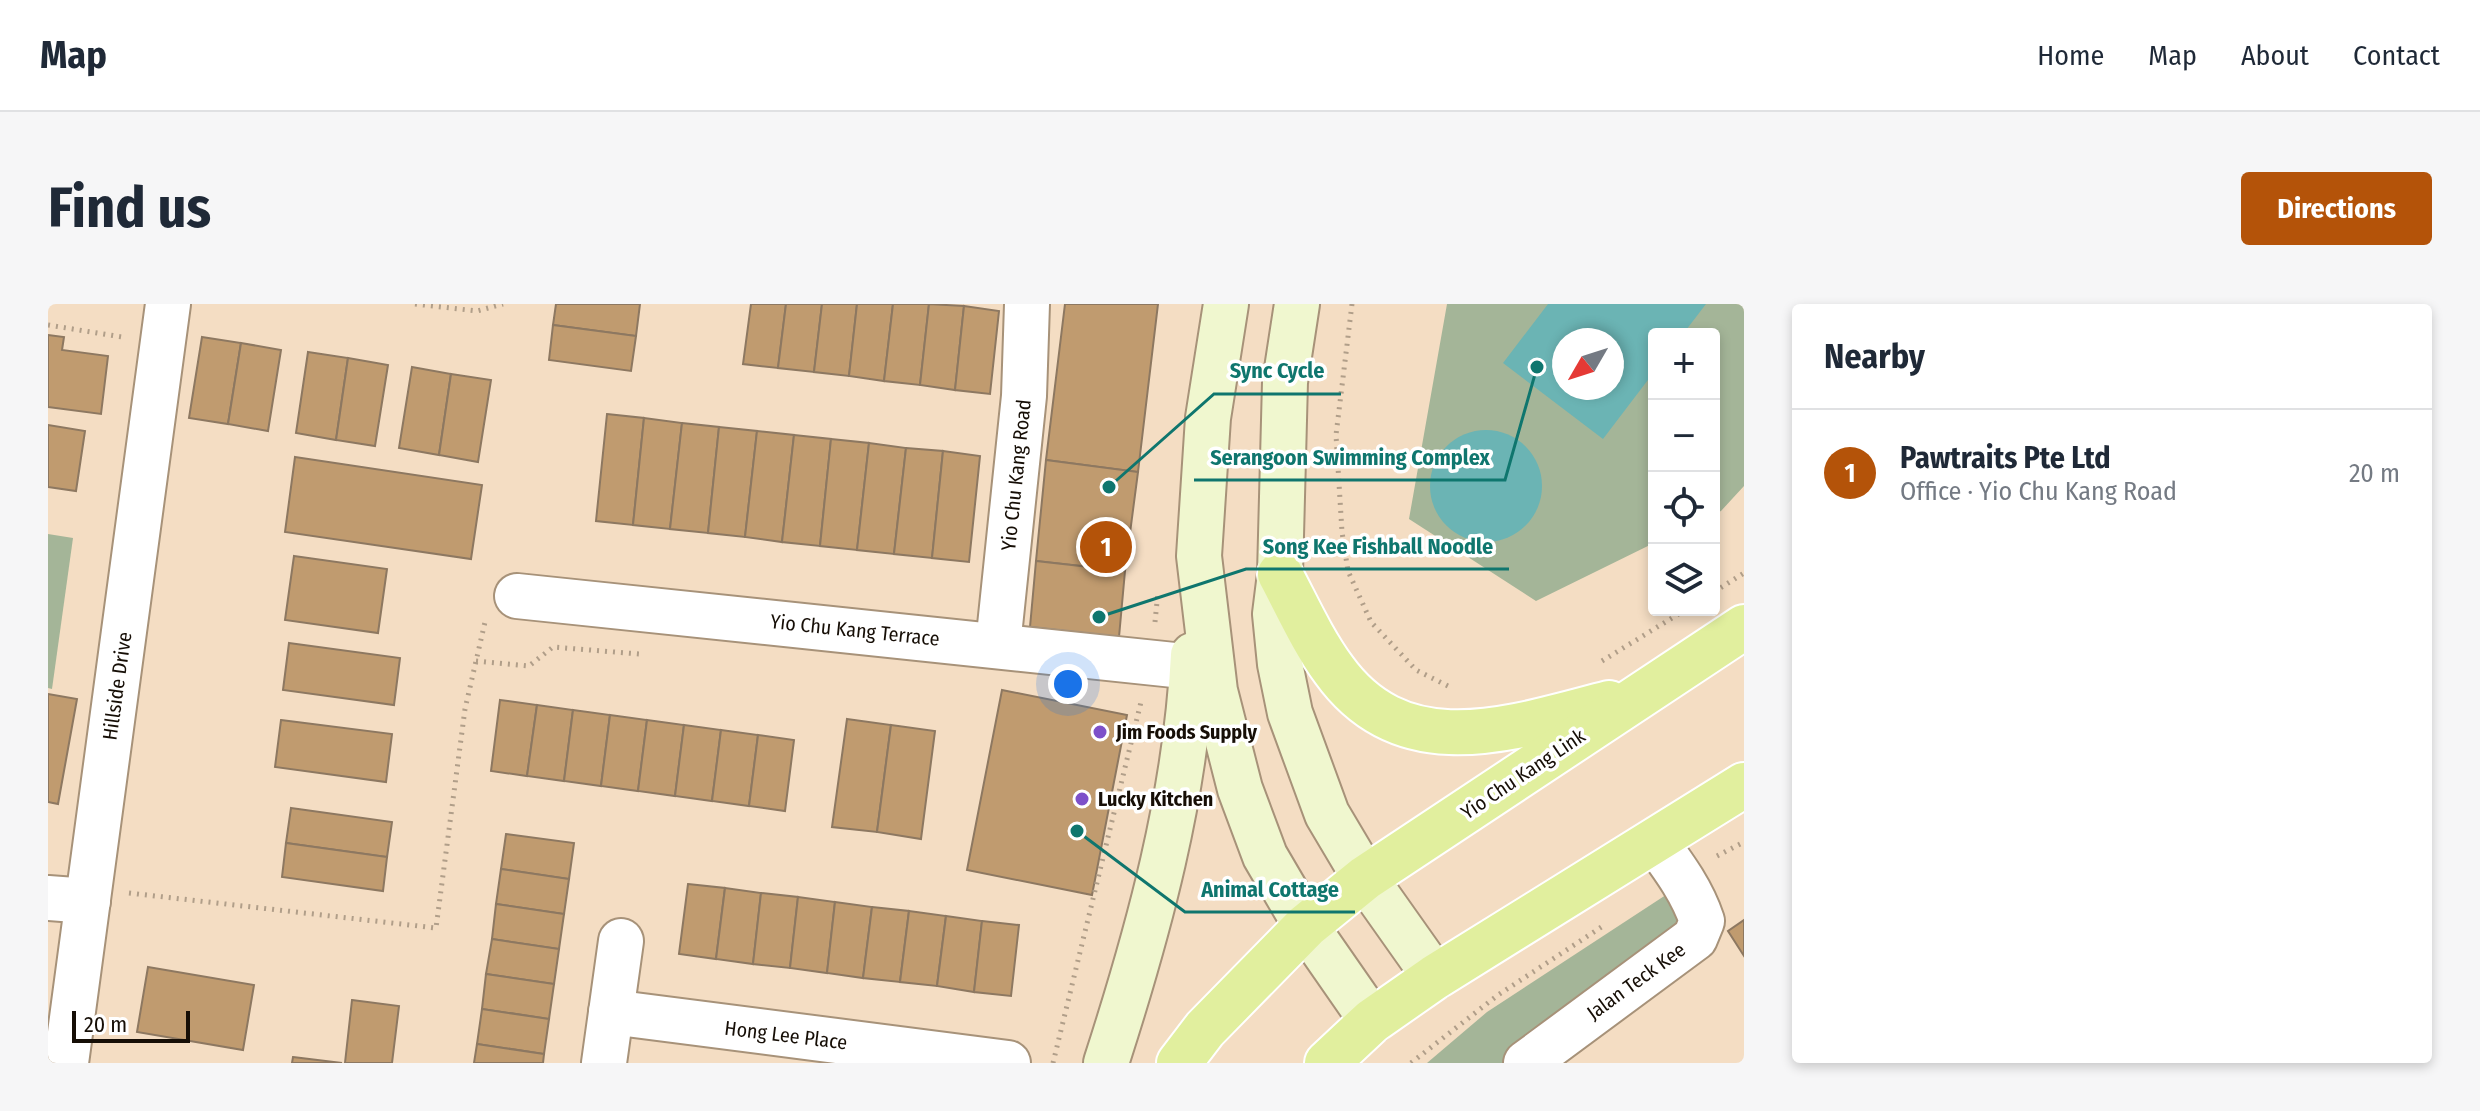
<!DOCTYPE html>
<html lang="en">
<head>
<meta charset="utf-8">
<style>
  :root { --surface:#fff; --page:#f6f6f7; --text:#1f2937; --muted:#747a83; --line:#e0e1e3; --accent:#b45309 }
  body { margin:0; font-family:"Fira Sans Condensed",sans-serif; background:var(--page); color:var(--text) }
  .controls { position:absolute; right:24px; top:24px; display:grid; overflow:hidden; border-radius:8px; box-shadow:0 4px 12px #0003 }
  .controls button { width:72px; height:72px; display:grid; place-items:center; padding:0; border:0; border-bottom:2px solid var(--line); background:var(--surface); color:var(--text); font:40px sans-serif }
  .compass { position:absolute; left:1504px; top:24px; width:72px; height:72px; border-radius:50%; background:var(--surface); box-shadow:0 4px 12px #0003; rotate:231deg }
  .scale { position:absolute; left:24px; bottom:20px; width:118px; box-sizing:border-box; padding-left:8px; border:4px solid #160e06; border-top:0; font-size:22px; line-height:28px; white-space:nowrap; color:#160e06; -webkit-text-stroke:6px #fff; paint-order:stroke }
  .you { position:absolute; left:1020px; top:380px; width:28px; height:28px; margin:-20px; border:6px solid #fff; border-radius:50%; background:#1a73e8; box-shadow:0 0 0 12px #1a73e833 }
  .badge { display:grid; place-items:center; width:52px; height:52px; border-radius:50%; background:var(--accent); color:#fff; font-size:26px; font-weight:700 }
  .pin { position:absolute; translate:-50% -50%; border:4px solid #fff; box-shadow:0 2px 8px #0006 }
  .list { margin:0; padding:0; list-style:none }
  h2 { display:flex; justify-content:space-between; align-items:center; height:104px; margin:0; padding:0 32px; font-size:34px }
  h2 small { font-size:26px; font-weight:400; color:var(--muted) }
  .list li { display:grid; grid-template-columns:52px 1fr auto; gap:24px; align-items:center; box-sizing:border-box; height:128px; padding:0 32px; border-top:2px solid var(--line) }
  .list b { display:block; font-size:30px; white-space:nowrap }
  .list p { margin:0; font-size:26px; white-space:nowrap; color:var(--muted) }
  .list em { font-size:26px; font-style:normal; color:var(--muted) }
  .icon { flex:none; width:44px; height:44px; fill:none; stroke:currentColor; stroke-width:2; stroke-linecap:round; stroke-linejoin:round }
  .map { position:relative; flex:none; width:1696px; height:759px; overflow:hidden; border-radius:8px }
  header { display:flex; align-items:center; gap:48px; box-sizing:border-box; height:112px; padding:0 40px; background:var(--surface); border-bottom:2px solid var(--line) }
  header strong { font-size:38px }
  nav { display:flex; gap:44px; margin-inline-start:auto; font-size:28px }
  .intro { display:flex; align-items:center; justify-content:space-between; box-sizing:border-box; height:192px; padding:0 48px }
  h1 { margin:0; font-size:56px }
  .button { padding:20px 36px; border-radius:8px; background:var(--accent); color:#fff; font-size:28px; font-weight:700 }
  main { display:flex; gap:48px; padding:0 48px }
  aside { flex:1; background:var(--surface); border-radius:8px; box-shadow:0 4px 12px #0003 }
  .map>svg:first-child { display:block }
  .green { fill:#a4b598; fill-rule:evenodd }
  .water { fill:#6bb4b4; fill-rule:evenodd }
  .building { fill:#c09b6f; stroke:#8d7861; stroke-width:2 }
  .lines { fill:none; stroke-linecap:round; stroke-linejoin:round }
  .street-casing { stroke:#a79279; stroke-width:48 }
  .secondary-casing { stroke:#a79279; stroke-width:48 }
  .primary-casing { stroke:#fff; stroke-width:48 }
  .path { stroke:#b09e89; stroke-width:5; stroke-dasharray:2 6; stroke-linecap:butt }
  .street { stroke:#fff; stroke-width:44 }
  .secondary { stroke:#f0f7cf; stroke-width:44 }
  .primary { stroke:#e1ef9e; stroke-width:44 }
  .poi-dot { fill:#7d50c9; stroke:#fff; stroke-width:3 }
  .labels { text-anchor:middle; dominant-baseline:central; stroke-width:7; stroke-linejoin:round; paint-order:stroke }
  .street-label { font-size:20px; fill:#160e06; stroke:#fff }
  .poi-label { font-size:20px; font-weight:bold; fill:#160e06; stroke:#fff; text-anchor:start }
  .leader { fill:none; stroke:#0f766e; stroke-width:3 }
  .callout-dot { fill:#0f766e; stroke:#fff; stroke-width:3 }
  .callout-label { font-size:22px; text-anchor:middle; font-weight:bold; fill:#0f766e; stroke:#fff; stroke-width:7; stroke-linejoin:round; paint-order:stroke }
</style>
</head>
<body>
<header>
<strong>Map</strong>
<nav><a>Home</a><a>Map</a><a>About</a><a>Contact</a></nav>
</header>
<div class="intro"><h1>Find us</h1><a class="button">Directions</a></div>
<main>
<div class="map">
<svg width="1696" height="759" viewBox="0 0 1696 759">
  <rect width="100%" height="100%" fill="#f4ddc3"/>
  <g class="green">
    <path d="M 1399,0 L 1696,0 L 1696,182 L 1673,207 L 1666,210 L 1666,30 L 1606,30 L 1606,239 L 1488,297 L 1361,215 ZM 1516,36 L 1564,36 L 1564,84 L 1516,84 Z"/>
    <path d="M 0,230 L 25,234 L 4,385 L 0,384 Z"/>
    <path d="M 1627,585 L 1642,625 L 1463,759 L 1379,759 L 1439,708 Z"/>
  </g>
  <g class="water">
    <path d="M 1500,0 L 1658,0 L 1635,30 L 1606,30 L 1606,68 L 1555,135 L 1455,59 ZM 1516,36 L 1564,36 L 1564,84 L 1516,84 Z"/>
    <circle cx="1438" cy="182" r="56"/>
  </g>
  <g class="building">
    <path d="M 508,0 L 592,0 L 588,32 L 505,21 Z"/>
    <path d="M 703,0 L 738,0 L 730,64 L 695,60 Z"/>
    <path d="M 738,0 L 774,0 L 766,68 L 730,64 Z"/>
    <path d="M 774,0 L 809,0 L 801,72 L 766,68 Z"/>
    <path d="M 809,0 L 845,0 L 836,77 L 801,72 Z"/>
    <path d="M 845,0 L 881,0 L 872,81 L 836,77 Z"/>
    <path d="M 881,0 L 916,2 L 907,86 L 872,81 Z"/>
    <path d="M 1017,0 L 1110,0 L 1090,168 L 998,156 Z"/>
    <path d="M 916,2 L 951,7 L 942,90 L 907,86 Z"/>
    <path d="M 505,21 L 588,32 L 583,67 L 501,56 Z"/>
    <path d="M 0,31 L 16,33 L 14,46 L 60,52 L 53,110 L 0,103 Z"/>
    <path d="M 154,33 L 193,39 L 180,120 L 141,114 Z"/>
    <path d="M 193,39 L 233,46 L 220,127 L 180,120 Z"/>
    <path d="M 260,48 L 300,54 L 288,136 L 248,129 Z"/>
    <path d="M 300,54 L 340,61 L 327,142 L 288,136 Z"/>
    <path d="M 364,63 L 403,70 L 391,151 L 351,144 Z"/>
    <path d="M 403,70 L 443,76 L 430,158 L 391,151 Z"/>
    <path d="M 559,110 L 596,114 L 585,221 L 548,217 Z"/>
    <path d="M 596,114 L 634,119 L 622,225 L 585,221 Z"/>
    <path d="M 634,119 L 671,123 L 660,229 L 622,225 Z"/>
    <path d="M 0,121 L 37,127 L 28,187 L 0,183 Z"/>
    <path d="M 671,123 L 709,127 L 697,233 L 660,229 Z"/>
    <path d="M 709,127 L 746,131 L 734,238 L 697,233 Z"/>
    <path d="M 746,131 L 783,135 L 772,242 L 734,238 Z"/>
    <path d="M 783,135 L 821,139 L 809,246 L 772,242 Z"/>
    <path d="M 821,139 L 858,144 L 846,250 L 809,246 Z"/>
    <path d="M 858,144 L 895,147 L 884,254 L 846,250 Z"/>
    <path d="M 895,147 L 932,152 L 921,258 L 884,254 Z"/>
    <path d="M 247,153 L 434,181 L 423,255 L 237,228 Z"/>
    <path d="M 998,156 L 1090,168 L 1077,267 L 988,257 Z"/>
    <path d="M 246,252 L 339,265 L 330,329 L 237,316 Z"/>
    <path d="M 988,257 L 1077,267 L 1071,333 L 982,323 Z"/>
    <path d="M 241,339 L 352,354 L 346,401 L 235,386 Z"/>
    <path d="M 954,386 L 1079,411 L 1044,591 L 919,566 Z"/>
    <path d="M 0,390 L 29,395 L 10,500 L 0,498 Z"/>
    <path d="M 452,396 L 489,401 L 479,472 L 443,467 Z"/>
    <path d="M 489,401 L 525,406 L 516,477 L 479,472 Z"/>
    <path d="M 525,406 L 562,411 L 553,482 L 516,477 Z"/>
    <path d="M 562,411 L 599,416 L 590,487 L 553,482 Z"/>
    <path d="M 799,415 L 843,421 L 829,528 L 784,523 Z"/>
    <path d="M 233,416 L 344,430 L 338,478 L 227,463 Z"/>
    <path d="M 599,416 L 636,421 L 627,492 L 590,487 Z"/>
    <path d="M 636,421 L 673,426 L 664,497 L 627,492 Z"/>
    <path d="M 843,421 L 887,427 L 873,535 L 829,528 Z"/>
    <path d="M 673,426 L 710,431 L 701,502 L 664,497 Z"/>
    <path d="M 710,431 L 746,436 L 737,507 L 701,502 Z"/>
    <path d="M 243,504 L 344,518 L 339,553 L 238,539 Z"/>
    <path d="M 458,530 L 526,539 L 521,575 L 453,565 Z"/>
    <path d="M 238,539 L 339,553 L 335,587 L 234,573 Z"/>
    <path d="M 453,565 L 521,575 L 516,610 L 448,600 Z"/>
    <path d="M 640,580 L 677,584 L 668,655 L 631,650 Z"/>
    <path d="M 677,584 L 713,589 L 705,660 L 668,655 Z"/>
    <path d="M 713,589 L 750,593 L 742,664 L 705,660 Z"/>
    <path d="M 750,593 L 787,598 L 779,669 L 742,664 Z"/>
    <path d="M 787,598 L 824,603 L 815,674 L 779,669 Z"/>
    <path d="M 448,600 L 516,610 L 511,645 L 444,635 Z"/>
    <path d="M 824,603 L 861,607 L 852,678 L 815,674 Z"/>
    <path d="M 861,607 L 898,612 L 889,682 L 852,678 Z"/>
    <path d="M 898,612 L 934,617 L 926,688 L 889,682 Z"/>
    <path d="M 1696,616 L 1696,652 L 1680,627 Z"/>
    <path d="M 934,617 L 971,621 L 963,692 L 926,688 Z"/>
    <path d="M 444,635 L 511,645 L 506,680 L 438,670 Z"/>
    <path d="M 100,663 L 206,681 L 195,746 L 89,728 Z"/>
    <path d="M 438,670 L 506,680 L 501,715 L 434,705 Z"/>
    <path d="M 304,696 L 351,702 L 344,759 L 297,759 Z"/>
    <path d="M 434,705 L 501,715 L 496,750 L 429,740 Z"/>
    <path d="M 429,740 L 496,750 L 495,759 L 426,759 Z"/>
    <path d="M 245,753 L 294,759 L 244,759 Z"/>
  </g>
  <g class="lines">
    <g class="street-casing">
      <g id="street">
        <path d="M 469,292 L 1145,363"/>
        <path d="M 950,341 L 976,92 L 979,0"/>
        <path d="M 0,594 L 40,597"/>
        <path d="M 563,708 L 960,759"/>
        <path d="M 18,759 L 120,0"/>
        <path d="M 556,759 L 573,637"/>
        <path d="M 1478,759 L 1647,634 L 1654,617 C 1644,587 1626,563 1607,537"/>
      </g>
    </g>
    <g class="secondary-casing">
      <g id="secondary">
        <path d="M 1178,0 L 1160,114 L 1151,252 L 1167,387 L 1192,485 L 1217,552 L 1258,622 L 1324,717"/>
        <path d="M 1249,0 L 1237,78 L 1232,270 L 1227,310 L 1232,360 L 1242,409 L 1279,510 L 1317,574 L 1387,673"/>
        <path d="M 1058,759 C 1101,626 1138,491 1145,351"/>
      </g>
    </g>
    <g class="primary-casing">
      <g id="primary">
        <path d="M 1232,270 C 1249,302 1264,336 1286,366 C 1356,463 1464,424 1561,399"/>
        <path d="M 1131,759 L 1157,725 L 1258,622 L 1317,574 L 1696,323"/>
        <path d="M 1279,759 L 1324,717 L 1387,673 L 1696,481"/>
      </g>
    </g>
    <g class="path">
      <path d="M 367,0 L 429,7 L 455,0"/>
      <path d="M 1304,0 L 1288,131 L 1294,228 L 1300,267 L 1323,318 L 1368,366 L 1404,384"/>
      <path d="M 0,21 L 74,33"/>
      <path d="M 1666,288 L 1696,269"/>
      <path d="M 1107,318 L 1110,288"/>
      <path d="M 428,357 L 481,362 L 505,343 L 591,350"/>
      <path d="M 1554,357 L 1637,306"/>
      <path d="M 1669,552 L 1696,538"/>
      <path d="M 81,589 L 388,624 L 417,405 L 437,318"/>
      <path d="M 1005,759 L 1093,398"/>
      <path d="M 1363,759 L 1450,691 L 1558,620"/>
    </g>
    <use href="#street" class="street"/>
    <use href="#secondary" class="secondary"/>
    <use href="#primary" class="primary"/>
  </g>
  <g class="poi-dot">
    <circle cx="1052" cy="428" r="8"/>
    <circle cx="1034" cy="495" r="8"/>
  </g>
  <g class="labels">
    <g class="street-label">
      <text transform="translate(968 171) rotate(-84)">Yio Chu Kang Road</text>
      <text transform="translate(807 326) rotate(6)">Yio Chu Kang Terrace</text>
      <text transform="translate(69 382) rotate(-82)">Hillside Drive</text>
      <text transform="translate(1475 470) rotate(-34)">Yio Chu Kang Link</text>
      <text transform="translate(1588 677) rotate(-36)">Jalan Teck Kee</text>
      <text transform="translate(738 731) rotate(7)">Hong Lee Place</text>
    </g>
    <g class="poi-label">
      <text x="1068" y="428">Jim Foods Supply</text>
      <text x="1050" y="495">Lucky Kitchen</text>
    </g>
  </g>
  <path class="leader" d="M1061 183L1166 90H1293M1489 63L1457 176H1146M1051 313L1198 265H1461M1029 527L1137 608H1307"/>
  <g class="callout-dot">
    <circle cx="1061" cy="183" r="8"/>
    <circle cx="1489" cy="63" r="8"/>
    <circle cx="1051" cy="313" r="8"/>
    <circle cx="1029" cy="527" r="8"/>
  </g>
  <g class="callout-label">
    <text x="1229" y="74">Sync Cycle</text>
    <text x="1302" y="161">Serangoon Swimming Complex</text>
    <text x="1330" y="250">Song Kee Fishball Noodle</text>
    <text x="1222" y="593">Animal Cottage</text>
  </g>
</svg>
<div class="controls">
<button>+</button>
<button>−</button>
<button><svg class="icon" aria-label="locate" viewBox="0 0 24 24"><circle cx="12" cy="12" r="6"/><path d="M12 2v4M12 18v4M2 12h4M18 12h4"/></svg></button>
<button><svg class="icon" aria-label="layers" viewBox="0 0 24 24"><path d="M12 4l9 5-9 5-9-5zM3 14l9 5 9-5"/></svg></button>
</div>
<svg class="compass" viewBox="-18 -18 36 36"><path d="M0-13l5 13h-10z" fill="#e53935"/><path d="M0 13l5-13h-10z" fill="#747a83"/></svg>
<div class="scale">20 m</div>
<div class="you"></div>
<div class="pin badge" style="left:1058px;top:243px">1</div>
</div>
<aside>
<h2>Nearby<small></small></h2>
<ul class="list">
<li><span class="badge">1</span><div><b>Pawtraits Pte Ltd</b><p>Office · Yio Chu Kang Road</p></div><em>20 m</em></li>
</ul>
</aside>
</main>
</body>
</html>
